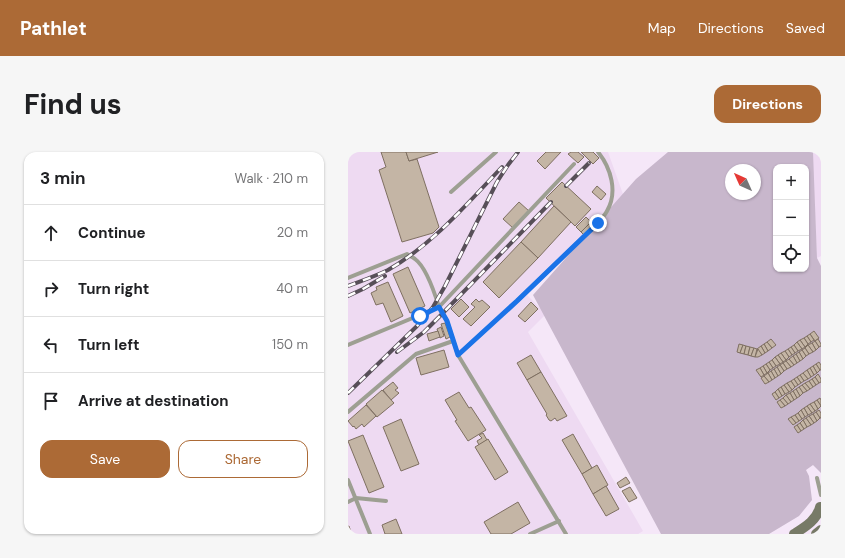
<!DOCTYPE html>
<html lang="en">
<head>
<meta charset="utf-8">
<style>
  :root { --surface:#fff; --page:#f6f6f6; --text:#202124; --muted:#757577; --line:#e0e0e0; --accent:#ac6a36 }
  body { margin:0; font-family:"DM Sans",sans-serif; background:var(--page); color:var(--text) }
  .controls { position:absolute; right:12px; top:12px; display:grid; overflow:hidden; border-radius:8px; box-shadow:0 1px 3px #0004 }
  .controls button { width:36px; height:36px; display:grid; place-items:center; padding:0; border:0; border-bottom:1px solid var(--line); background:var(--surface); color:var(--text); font:20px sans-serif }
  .compass { position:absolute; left:377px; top:12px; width:36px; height:36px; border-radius:50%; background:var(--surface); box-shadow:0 1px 3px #0004; rotate:315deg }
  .stop { position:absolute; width:12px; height:12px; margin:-9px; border:3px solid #1a73e8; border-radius:50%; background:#fff }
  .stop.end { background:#1a73e8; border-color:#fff; box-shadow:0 1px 4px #0008 }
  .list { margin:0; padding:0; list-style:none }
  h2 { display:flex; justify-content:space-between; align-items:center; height:52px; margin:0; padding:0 16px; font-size:17px }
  h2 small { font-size:13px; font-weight:400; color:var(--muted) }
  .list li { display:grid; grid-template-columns:26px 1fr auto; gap:12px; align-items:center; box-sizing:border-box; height:56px; padding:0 16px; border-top:1px solid var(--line) }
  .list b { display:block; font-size:15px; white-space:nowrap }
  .list em { font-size:13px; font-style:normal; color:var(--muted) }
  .actions { display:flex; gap:8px; padding:12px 16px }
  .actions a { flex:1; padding:9px 0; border:1px solid var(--accent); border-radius:12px; text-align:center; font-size:14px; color:var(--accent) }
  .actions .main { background:var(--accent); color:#fff }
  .icon { flex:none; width:22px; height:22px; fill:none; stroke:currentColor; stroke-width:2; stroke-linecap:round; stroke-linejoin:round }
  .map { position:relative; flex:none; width:473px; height:382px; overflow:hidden; border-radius:12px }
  header { display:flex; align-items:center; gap:24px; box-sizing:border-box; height:56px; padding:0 20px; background:var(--accent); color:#fff }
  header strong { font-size:19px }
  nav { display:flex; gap:22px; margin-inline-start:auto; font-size:14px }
  .intro { display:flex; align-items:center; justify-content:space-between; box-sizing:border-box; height:96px; padding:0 24px }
  h1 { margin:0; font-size:28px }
  .button { padding:10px 18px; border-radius:12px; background:var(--accent); color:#fff; font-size:14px; font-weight:700 }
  main { display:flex; gap:24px; padding:0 24px }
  aside { flex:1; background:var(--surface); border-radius:12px; box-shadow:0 1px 3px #0004 }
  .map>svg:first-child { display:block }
  .built { fill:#eedaf2 }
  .green { fill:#c8b7cc; fill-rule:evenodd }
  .building { fill:#c4b5a5; stroke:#7e6f61 }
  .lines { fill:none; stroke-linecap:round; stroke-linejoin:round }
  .lane { stroke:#9d9f92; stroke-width:4 }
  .secondary { stroke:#777a67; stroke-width:10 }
  .rail-casing { stroke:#574f58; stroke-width:4 }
  .rail { stroke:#fff; stroke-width:2.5; stroke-dasharray:8; stroke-linecap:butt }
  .route { stroke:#1a73e8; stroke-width:5 }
</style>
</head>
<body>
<header>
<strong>Pathlet</strong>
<nav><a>Map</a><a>Directions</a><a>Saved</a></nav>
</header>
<div class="intro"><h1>Find us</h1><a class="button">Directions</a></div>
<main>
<aside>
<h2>3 min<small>Walk · 210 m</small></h2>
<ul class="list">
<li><svg class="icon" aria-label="ahead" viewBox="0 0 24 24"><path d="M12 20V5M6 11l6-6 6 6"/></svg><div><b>Continue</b></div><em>20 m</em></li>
<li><svg class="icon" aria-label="right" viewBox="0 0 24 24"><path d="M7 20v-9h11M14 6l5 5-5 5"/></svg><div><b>Turn right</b></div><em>40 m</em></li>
<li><svg class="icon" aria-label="left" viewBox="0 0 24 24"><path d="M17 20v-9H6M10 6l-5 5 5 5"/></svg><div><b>Turn left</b></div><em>150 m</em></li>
<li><svg class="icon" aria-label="arrive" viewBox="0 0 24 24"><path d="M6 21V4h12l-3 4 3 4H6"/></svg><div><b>Arrive at destination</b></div></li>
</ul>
<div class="actions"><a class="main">Save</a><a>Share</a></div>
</aside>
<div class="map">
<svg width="473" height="382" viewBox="0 0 473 382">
  <rect width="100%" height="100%" fill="#f5e7f8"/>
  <g class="built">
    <path d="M 0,0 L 260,0 L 276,45 L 179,143 L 198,162 L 180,180 L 295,379 L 290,382 L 0,382 Z"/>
    <path d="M 464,0 L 473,0 L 473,104 L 469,106 Z"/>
  </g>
  <path class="green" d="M 320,0 L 465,0 L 469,106 L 473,114 L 473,321 L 465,313 L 458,318 L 461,324 L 464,348 L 451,364 L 421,382 L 313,382 L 185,143 L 288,27 ZM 428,15 L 458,15 L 458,117 L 428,117 ZM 383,18 L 407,18 L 407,42 L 383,42 Z"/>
  <g class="building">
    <path d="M 33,0 L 58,0 L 61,9 L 69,7 L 91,75 L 85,81 L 54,90 L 31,18 L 38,15 Z"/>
    <path d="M 58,0 L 90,0 L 61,9 Z"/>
    <path d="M 198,0 L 213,0 L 197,17 L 189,9 Z"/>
    <path d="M 223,0 L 230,0 L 236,5 L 230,11 L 220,2 Z"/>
    <path d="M 233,0 L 245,0 L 251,6 L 245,12 Z"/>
    <path d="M 214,30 L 243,57 L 227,74 L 198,46 Z"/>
    <path d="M 249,34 L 258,42 L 253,48 L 244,40 Z"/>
    <path d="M 171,50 L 181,59 L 165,76 L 155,67 Z"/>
    <path d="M 206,54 L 223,70 L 190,106 L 173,90 Z"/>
    <path d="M 238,65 L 243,70 L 233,80 L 228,75 Z"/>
    <path d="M 243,70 L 245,73 L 236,83 L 233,80 Z"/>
    <path d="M 173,90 L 190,106 L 151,146 L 135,130 Z"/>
    <path d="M 60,115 L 77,154 L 62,161 L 45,122 Z"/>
    <path d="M 40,130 L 55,164 L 43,170 L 35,151 L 28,153 L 23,141 L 29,138 L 28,135 Z"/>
    <path d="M 113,147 L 121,155 L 111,165 L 103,157 Z"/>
    <path d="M 128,147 L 131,150 L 134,148 L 142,155 L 123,174 L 115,167 L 127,155 L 123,152 Z"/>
    <path d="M 183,150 L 190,157 L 177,170 L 170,164 Z"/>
    <path d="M 97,171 L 102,185 L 98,187 L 93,172 Z"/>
    <path d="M 93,175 L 96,184 L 92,186 L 89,177 Z"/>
    <path d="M 90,179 L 92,185 L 81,189 L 79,182 Z"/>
    <path d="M 466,179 L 471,186 L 467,189 L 462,182 Z"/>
    <path d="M 462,182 L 466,188 L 463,190 L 459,184 Z"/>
    <path d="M 459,184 L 463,190 L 460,192 L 456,186 Z"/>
    <path d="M 456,186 L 460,192 L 457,195 L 452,188 Z"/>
    <path d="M 423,187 L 428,193 L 424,196 L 419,190 Z"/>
    <path d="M 470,187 L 473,192 L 473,194 L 471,195 L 467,189 Z"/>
    <path d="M 452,188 L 457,195 L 454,197 L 449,190 Z"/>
    <path d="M 467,189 L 471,195 L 468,198 L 464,191 Z"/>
    <path d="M 419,190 L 424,196 L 420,199 L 416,192 Z"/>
    <path d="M 449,190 L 454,197 L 450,199 L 446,193 Z"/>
    <path d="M 464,191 L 468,198 L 465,200 L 460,193 Z"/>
    <path d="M 391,192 L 395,193 L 392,201 L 389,200 Z"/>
    <path d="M 416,192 L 420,199 L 417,201 L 413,194 Z"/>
    <path d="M 395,193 L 398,194 L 396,202 L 392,201 Z"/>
    <path d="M 446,193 L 450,199 L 447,201 L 443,195 Z"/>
    <path d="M 460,193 L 465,200 L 461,202 L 457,196 Z"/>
    <path d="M 398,194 L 402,195 L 400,203 L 396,202 Z"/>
    <path d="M 413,194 L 417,201 L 414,203 L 409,197 Z"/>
    <path d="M 402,195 L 406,196 L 403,204 L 400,203 Z"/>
    <path d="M 443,195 L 447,201 L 444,203 L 440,197 Z"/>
    <path d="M 406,196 L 409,197 L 407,205 L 403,204 Z"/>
    <path d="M 457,196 L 461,202 L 458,204 L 454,198 Z"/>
    <path d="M 410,197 L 414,203 L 410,205 L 407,205 Z"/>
    <path d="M 440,197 L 444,203 L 441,205 L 437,199 Z"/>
    <path d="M 96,198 L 101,215 L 73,223 L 68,206 Z"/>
    <path d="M 454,198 L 458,204 L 455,207 L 451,200 Z"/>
    <path d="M 437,199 L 441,205 L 438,208 L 433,201 Z"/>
    <path d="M 451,200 L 455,207 L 452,209 L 448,202 Z"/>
    <path d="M 433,201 L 438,208 L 435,210 L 430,203 Z"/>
    <path d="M 448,202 L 452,209 L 449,211 L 445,204 Z"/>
    <path d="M 183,203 L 193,220 L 179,228 L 169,211 Z"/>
    <path d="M 430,203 L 435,210 L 432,212 L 427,205 Z"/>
    <path d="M 445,204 L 449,211 L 446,213 L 441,207 Z"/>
    <path d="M 427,205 L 432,212 L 428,214 L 424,208 Z"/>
    <path d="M 441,207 L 446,213 L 443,215 L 438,209 Z"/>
    <path d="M 424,208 L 428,214 L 425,216 L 421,210 Z"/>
    <path d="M 438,209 L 443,215 L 439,217 L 435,211 Z"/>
    <path d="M 421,210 L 425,216 L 422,218 L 418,212 Z"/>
    <path d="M 471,210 L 473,213 L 473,218 L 472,218 L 468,212 Z"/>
    <path d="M 435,211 L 439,217 L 436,219 L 432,213 Z"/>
    <path d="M 418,212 L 422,218 L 419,221 L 415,214 Z"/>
    <path d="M 468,212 L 472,218 L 469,221 L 465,214 Z"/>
    <path d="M 432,213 L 436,219 L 433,222 L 429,215 Z"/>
    <path d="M 415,214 L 419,221 L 416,223 L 412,216 Z"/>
    <path d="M 465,214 L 469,221 L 466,223 L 462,216 Z"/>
    <path d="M 429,215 L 433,222 L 430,224 L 426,217 Z"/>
    <path d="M 412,216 L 416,223 L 413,225 L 408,218 Z"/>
    <path d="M 462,216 L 466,223 L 463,225 L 459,218 Z"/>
    <path d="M 426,217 L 430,224 L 427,226 L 423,219 Z"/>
    <path d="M 459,218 L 463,225 L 460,227 L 455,221 Z"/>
    <path d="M 423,219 L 427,226 L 424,228 L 420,221 Z"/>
    <path d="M 193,220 L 219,264 L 209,269 L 207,266 L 203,269 L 201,268 L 198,263 L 199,262 L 179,228 Z"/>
    <path d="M 420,221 L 424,228 L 421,230 L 416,224 Z"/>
    <path d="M 455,221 L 460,227 L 456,229 L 452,223 Z"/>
    <path d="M 470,222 L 473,227 L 473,230 L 471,231 L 467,225 Z"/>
    <path d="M 452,223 L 456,229 L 453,231 L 449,225 Z"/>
    <path d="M 416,224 L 421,230 L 417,232 L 413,226 Z"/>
    <path d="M 449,225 L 453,231 L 450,233 L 446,227 Z"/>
    <path d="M 467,225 L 471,231 L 468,233 L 464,227 Z"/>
    <path d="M 446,227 L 450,233 L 447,235 L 443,229 Z"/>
    <path d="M 464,227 L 468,233 L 465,235 L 461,229 Z"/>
    <path d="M 443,229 L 447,235 L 444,238 L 439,231 Z"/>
    <path d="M 461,229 L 465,235 L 462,237 L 457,231 Z"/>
    <path d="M 45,230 L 50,236 L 47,238 L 51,241 L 43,248 L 35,238 Z"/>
    <path d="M 439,231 L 444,238 L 441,240 L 436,233 Z"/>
    <path d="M 457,231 L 462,237 L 459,239 L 454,233 Z"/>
    <path d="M 436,233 L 441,240 L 437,242 L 433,235 Z"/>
    <path d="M 454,233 L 459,239 L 455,241 L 451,235 Z"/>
    <path d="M 433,235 L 437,242 L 434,244 L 430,237 Z"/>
    <path d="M 451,235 L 455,241 L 452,244 L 448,237 Z"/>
    <path d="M 430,237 L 434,244 L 431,246 L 427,240 Z"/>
    <path d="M 448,237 L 452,244 L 449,246 L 445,239 Z"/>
    <path d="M 34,238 L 46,251 L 29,265 L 18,252 Z"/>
    <path d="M 445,239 L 449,246 L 446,248 L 442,241 Z"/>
    <path d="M 111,240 L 121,256 L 123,255 L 138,278 L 120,289 L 107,269 L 109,268 L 97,248 Z"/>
    <path d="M 427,240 L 431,246 L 428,248 L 424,242 Z"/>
    <path d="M 442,241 L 446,248 L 443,250 L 438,243 Z"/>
    <path d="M 438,243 L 443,250 L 440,252 L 435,246 Z"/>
    <path d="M 435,246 L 440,252 L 437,254 L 432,248 Z"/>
    <path d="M 472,246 L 473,248 L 473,254 L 469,248 Z"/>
    <path d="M 432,248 L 437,254 L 433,256 L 429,250 Z"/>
    <path d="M 469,248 L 473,254 L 470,257 L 466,250 Z"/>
    <path d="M 466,250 L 470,257 L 467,259 L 462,252 Z"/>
    <path d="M 462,252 L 467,259 L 464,261 L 459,254 Z"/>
    <path d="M 18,253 L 28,264 L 16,275 L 14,272 L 8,277 L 6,274 L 5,275 L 0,269 Z"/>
    <path d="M 459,254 L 464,261 L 460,263 L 456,256 Z"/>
    <path d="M 456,256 L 460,263 L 457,265 L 453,258 Z"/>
    <path d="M 453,258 L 457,265 L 454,267 L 450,261 Z"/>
    <path d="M 471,258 L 473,261 L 473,266 L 472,266 L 468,260 Z"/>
    <path d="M 468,260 L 472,266 L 469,269 L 465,262 Z"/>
    <path d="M 450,261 L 454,267 L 451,269 L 447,263 Z"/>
    <path d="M 465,262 L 469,269 L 466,271 L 461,264 Z"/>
    <path d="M 447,263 L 451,269 L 448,271 L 443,265 Z"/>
    <path d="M 461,264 L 466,271 L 463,273 L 458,266 Z"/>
    <path d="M 443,265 L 448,271 L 445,273 L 440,267 Z"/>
    <path d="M 458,266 L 463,273 L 459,275 L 455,268 Z"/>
    <path d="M 53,267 L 71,312 L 53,319 L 35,275 Z"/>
    <path d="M 455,268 L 459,275 L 456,277 L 452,271 Z"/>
    <path d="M 452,271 L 456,277 L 453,279 L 449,273 Z"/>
    <path d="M 449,273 L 453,279 L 450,281 L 446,275 Z"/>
    <path d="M 135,281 L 139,288 L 131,293 L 129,289 L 134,286 L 131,283 Z"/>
    <path d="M 225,282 L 244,316 L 234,322 L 214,288 Z"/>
    <path d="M 15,283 L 36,335 L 21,341 L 0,289 Z"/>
    <path d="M 140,287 L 160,320 L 147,328 L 127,295 Z"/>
    <path d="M 249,313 L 260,333 L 245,342 L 234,322 Z"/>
    <path d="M 278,325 L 282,331 L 272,336 L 269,331 Z"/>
    <path d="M 258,334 L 271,357 L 258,364 L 245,342 Z"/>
    <path d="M 282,335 L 289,346 L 281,350 L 274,339 Z"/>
    <path d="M 170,350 L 182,371 L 163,382 L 143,382 L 136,370 Z"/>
    <path d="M 48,367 L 54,382 L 37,382 L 34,373 Z"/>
    <path d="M 0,374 L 1,374 L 3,380 L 0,382 Z"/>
  </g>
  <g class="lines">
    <g class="lane">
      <path d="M 103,40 L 148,0"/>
      <path d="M 0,126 L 59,102 C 61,104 65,105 67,107 C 78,115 87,142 91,155 L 226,12"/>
      <path d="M 0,193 L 91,155 L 99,169 L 110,203 L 218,382"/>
      <path d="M 110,203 L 169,149 L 250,71 C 253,67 257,63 259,59 C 270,40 263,16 250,0"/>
      <path d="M 0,260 L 68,202 L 105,189"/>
      <path d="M 469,326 L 473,343"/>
      <path d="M 0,328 L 22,382"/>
      <path d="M 0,350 L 8,346 L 38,349"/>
      <path d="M 182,382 L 211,369"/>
    </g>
    <g class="secondary">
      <path d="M 446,382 C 457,375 469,368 472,355"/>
      <path d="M 468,382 L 473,378"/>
    </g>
    <g class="rail-casing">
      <g id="rail">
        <path d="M 218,34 L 241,11"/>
        <path d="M 0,134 C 13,129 28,124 40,118 C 85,92 119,52 154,15"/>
        <path d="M 0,144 L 15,137 L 37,124"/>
        <path d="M 49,200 L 76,180 L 92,164 L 203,50"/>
        <path d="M 0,241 L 69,174 L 85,155 L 97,134 L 149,30 L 160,13 L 170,0"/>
      </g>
    </g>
    <use href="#rail" class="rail"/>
  </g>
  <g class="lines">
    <path class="route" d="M 72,164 L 91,155 L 99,169 L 110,203 L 169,149 L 250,71"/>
  </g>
</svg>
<div class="controls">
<button>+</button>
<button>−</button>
<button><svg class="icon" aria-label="locate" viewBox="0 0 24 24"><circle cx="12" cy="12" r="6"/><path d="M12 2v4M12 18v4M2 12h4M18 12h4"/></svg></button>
</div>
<svg class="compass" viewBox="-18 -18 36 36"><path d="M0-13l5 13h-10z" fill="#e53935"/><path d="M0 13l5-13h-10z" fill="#757577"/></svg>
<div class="stop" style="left:72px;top:164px"></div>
<div class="stop end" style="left:250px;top:71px"></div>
</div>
</main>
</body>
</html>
